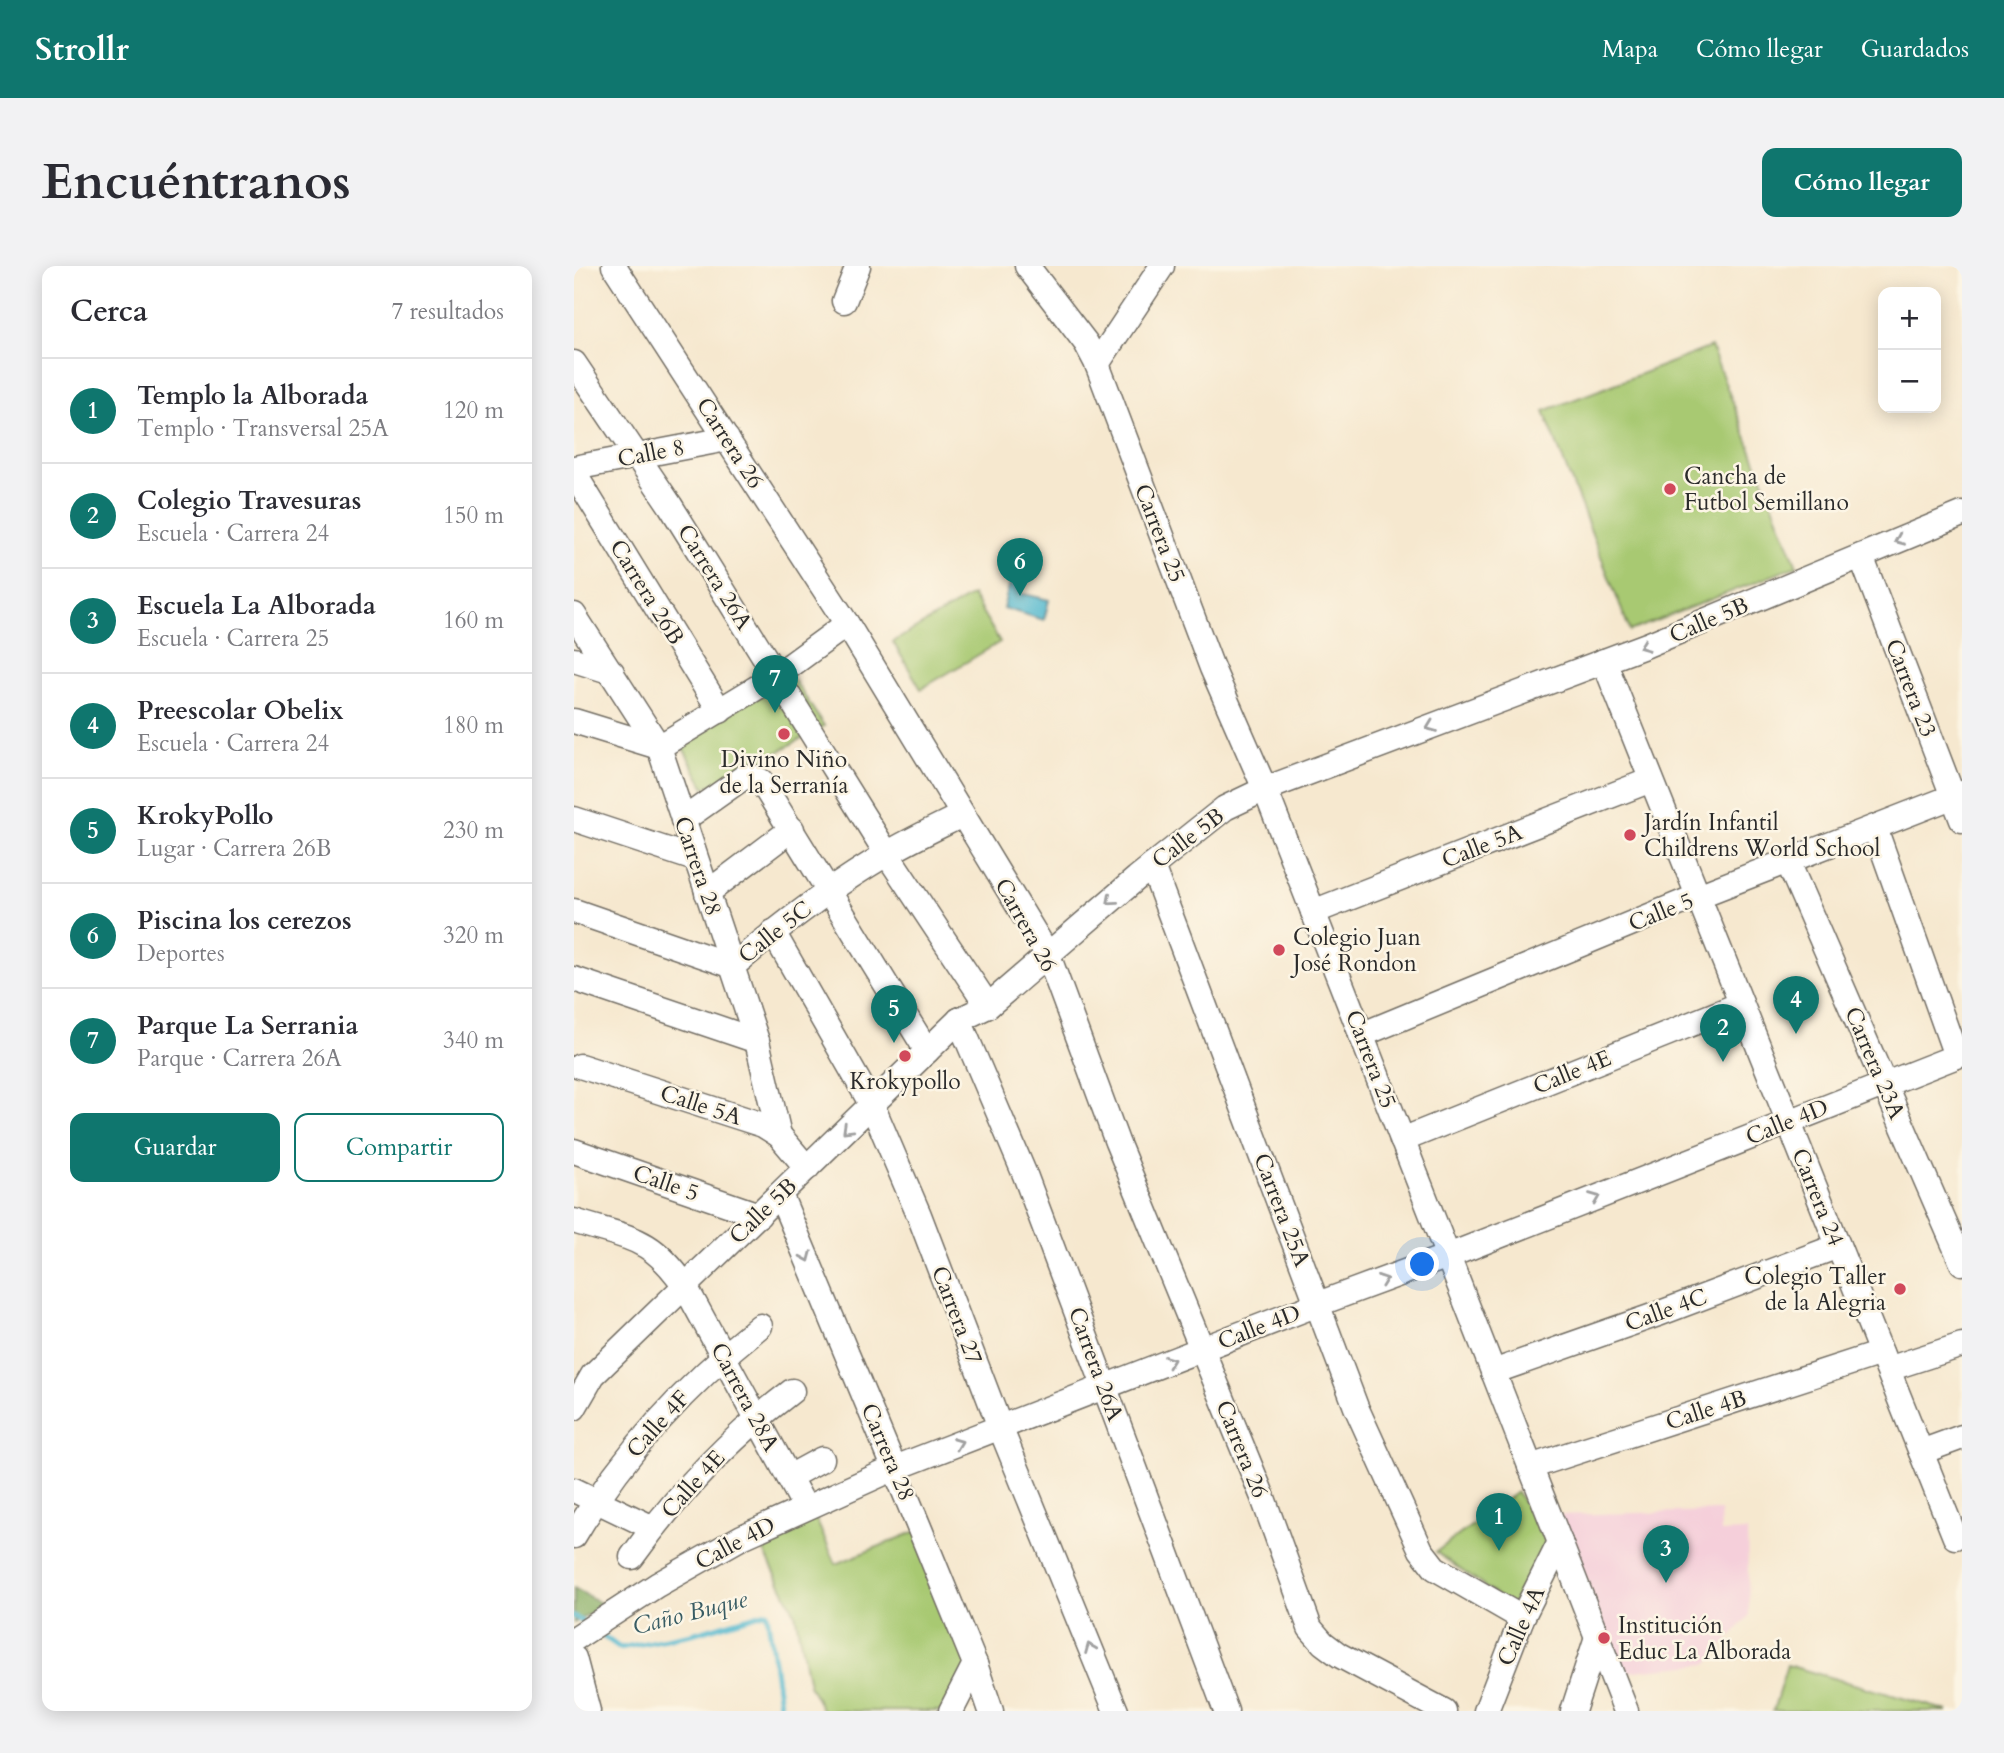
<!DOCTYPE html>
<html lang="es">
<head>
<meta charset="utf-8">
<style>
  :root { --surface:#fff; --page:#f2f2f3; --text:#2b2b33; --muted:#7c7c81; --line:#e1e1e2; --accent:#0f766e }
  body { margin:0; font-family:Cardo,serif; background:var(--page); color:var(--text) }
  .controls { position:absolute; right:21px; top:21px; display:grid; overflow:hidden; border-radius:14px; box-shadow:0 4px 18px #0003 }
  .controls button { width:63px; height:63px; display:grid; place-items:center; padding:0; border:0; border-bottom:2px solid var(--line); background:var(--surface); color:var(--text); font:35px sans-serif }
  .you { position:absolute; left:849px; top:999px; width:24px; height:24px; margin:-18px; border:5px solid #fff; border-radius:50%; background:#1a73e8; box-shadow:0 0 0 10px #1a73e833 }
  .badge { display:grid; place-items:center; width:46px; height:46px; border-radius:50%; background:var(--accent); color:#fff; font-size:23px; font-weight:700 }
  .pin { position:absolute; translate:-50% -58px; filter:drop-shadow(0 2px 4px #0008) }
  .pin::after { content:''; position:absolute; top:37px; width:24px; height:21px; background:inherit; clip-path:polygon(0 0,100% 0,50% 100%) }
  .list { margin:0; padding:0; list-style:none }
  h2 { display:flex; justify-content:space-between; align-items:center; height:91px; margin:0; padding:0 28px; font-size:30px }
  h2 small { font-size:23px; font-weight:400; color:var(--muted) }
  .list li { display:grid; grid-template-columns:46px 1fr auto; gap:21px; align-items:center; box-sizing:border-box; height:105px; padding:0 28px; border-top:2px solid var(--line) }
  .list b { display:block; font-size:26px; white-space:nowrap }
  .list p { margin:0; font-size:23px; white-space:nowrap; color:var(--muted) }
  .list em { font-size:23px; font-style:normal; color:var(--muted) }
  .actions { display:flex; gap:14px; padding:21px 28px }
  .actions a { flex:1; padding:16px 0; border:2px solid var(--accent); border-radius:14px; text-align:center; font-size:24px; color:var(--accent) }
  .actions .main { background:var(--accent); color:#fff }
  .map { position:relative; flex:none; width:1388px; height:1445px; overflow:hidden; border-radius:14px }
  header { display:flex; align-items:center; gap:42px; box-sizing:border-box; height:98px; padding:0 35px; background:var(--accent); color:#fff }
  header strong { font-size:33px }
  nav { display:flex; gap:38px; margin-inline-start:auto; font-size:24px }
  .intro { display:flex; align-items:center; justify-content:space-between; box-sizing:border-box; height:168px; padding:0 42px }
  h1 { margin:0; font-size:49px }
  .button { padding:18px 32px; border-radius:14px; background:var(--accent); color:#fff; font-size:24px; font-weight:700 }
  main { display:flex; gap:42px; padding:0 42px }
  aside { flex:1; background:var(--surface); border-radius:14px; box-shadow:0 4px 18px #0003 }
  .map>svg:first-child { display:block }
  .built { fill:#f5cfda }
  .green { fill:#a8c972; stroke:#6a7a4e; stroke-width:2 }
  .forest { fill:#86ad64; stroke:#586c48; stroke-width:2 }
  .water { fill:#51b8cf; stroke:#3e727d; stroke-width:2 }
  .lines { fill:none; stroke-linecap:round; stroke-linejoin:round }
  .stream { stroke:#51b8cf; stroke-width:5 }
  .minor-casing { stroke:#726d64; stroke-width:27 }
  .minor { stroke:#fff; stroke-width:24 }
  .oneway { stroke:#a0a0a0 }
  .poi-dot { fill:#d1495b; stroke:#fcf5e5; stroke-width:2.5 }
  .labels { text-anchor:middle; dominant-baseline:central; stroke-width:5; stroke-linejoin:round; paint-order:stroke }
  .street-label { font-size:23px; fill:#2b2b2b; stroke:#fcf5e5 }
  .poi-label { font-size:23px; fill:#2b2b2b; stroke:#fcf5e5; text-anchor:start }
  .water-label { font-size:24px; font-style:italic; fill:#385c64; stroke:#fcf5e5 }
</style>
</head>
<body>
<header>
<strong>Strollr</strong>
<nav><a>Mapa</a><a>Cómo llegar</a><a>Guardados</a></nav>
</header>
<div class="intro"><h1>Encuéntranos</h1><a class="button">Cómo llegar</a></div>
<main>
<aside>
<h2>Cerca<small>7 resultados</small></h2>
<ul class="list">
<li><span class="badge">1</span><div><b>Templo la Alborada</b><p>Templo · Transversal 25A</p></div><em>120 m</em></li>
<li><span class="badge">2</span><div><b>Colegio Travesuras</b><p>Escuela · Carrera 24</p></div><em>150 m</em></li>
<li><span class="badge">3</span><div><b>Escuela La Alborada</b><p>Escuela · Carrera 25</p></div><em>160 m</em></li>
<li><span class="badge">4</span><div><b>Preescolar Obelix</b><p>Escuela · Carrera 24</p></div><em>180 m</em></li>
<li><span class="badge">5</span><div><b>KrokyPollo</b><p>Lugar · Carrera 26B</p></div><em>230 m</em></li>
<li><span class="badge">6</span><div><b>Piscina los cerezos</b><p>Deportes</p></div><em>320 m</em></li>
<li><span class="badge">7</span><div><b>Parque La Serrania</b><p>Parque · Carrera 26A</p></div><em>340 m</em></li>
</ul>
<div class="actions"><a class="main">Guardar</a><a>Compartir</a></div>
</aside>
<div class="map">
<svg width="1388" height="1445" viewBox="0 0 1388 1445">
  <rect width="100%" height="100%" fill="#fcf5e5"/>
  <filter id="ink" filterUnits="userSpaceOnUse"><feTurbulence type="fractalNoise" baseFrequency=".0143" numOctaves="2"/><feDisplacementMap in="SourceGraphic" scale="14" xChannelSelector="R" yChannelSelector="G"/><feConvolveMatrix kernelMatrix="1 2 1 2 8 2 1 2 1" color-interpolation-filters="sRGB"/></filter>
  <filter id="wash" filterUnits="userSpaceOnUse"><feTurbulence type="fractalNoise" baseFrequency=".00686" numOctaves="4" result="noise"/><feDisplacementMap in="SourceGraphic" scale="28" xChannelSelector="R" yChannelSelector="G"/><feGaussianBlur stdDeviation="1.57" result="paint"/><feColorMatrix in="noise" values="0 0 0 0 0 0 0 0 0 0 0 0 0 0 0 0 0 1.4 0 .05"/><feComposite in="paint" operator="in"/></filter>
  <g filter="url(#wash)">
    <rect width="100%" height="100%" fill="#f6e8cf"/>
    <path class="built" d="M 1146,1245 L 1147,1266 L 1173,1265 L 1175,1350 L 1133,1398 L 1050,1406 L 980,1249 Z"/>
    <g class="green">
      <path d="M 1137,81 L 1223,300 L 1056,365 L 970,145 Z"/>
      <path d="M 398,329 L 426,376 L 347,423 L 319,376 Z"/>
      <path d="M 211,400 L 250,460 L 193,492 L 131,522 L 104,473 Z"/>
      <path d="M 943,1226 L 974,1279 L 937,1340 L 862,1286 Z"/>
      <path d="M 237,1242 L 262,1298 L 350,1262 L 401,1390 L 371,1445 L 249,1445 L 235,1419 L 221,1347 L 180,1265 Z"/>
      <path d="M 1213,1399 L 1374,1445 L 1199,1445 Z"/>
    </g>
    <path class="forest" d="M 0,1322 L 30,1339 L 0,1357 Z"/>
    <path class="water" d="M 438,310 L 449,313 L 446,327 L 475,334 L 470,354 L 429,342 Z"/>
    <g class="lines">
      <g class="stream">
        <path d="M 0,1350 L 11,1358"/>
        <path d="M 25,1367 L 46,1382 L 118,1368 L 193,1346 L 207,1445"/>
      </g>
    </g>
  </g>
  <g filter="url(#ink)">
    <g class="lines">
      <g class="minor-casing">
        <g id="minor">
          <path d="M 40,0 L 273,358 L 474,689 L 543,876 L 688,1229 L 736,1362 L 749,1377 L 765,1389 L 870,1445"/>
          <path d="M 453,0 L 512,77 L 523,98 L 638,402 L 691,523 L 1052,1445"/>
          <path d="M 270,35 L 284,0"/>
          <path d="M 0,97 L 96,239 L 313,588 L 414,740"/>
          <path d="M 523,98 L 588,0"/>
          <path d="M 0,202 L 153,173"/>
          <path d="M 0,207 L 146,445"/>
          <path d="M 1287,290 L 1388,554"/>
          <path d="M 0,349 L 85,481 L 183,775 L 205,869"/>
          <path d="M 0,394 L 38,406"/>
          <path d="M 1030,395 L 1381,1271"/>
          <path d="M 0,455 L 85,481 L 202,410 L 273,358"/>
          <path d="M 0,553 L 121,593"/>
          <path d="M 109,554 L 170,511 L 179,511 L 187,515 L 353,785"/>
          <path d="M 1301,562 L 1382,790"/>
          <path d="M 1214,596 L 1388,997"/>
          <path d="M 578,600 L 782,1141 L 847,1284 L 861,1302 L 948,1352"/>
          <path d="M 133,627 L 218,563"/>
          <path d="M 0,645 L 159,700 C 207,659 257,621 311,589 C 336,574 362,562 388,549"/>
          <path d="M 739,646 L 1077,514"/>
          <path d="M 199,666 L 298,839 L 345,949 L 426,1161 L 542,1445"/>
          <path d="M 0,713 L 183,775"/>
          <path d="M 385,754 L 451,909 L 652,1445"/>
          <path d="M 787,769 L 1124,630 L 1388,527"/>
          <path d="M 6,800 L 189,859 L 205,869 L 233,902"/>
          <path d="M 828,874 L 1167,738"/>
          <path d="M 0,885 L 185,949"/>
          <path d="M 206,928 L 345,1261 L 401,1398 L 417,1445"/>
          <path d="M 0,955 C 55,973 76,969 111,1020 L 231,1241"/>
          <path d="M 1314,1103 L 1388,1079"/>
          <path d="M 919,1106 L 1084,1048 L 1264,980"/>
          <path d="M 0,1142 L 19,1109 L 385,754 L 414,740 L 563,612 L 651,542 L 691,523 L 1073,379 L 1388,248"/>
          <path d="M 1347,1186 L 1388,1171"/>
          <path d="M 956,1201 L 1307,1087"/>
          <path d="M 215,1211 L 248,1193"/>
          <path d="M 0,1224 L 79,1262"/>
          <path d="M 0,1270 C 48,1189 112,1119 186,1060"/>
          <path d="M 58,1291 C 104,1227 156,1172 218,1125"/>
          <path d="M 0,1373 L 83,1319 L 168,1271 L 321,1202 L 744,1038 L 874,990 L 1388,788"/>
          <path d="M 0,1392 L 14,1445"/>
          <path d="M 377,1445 L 401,1398"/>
          <path d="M 912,1445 L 948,1352 L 986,1276"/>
          <path d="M 999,1445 L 1023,1371"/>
        </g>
      </g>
      <use href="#minor" class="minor"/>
    </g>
    <defs><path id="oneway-chevron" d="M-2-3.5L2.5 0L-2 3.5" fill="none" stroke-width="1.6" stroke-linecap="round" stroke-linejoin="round" transform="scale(1.75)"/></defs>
    <g class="oneway">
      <use href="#oneway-chevron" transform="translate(1325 274) rotate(157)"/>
      <use href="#oneway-chevron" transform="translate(1070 380) rotate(159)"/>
      <use href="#oneway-chevron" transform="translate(857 461) rotate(159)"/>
      <use href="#oneway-chevron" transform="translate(537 634) rotate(139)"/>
      <use href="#oneway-chevron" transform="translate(273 863) rotate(136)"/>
      <use href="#oneway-chevron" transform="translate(1021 932) rotate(-22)"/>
      <use href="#oneway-chevron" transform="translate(233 991) rotate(67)"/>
      <use href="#oneway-chevron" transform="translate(809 1014) rotate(-20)"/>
      <use href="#oneway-chevron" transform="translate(596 1095) rotate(-21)"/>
      <use href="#oneway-chevron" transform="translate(384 1177) rotate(-21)"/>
      <use href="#oneway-chevron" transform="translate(516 1382) rotate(-112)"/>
    </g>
  </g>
  <g class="poi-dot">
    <circle cx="1096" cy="223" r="7"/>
    <circle cx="210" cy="468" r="7"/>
    <circle cx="1056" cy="569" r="7"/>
    <circle cx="705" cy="684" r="7"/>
    <circle cx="331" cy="790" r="7"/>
    <circle cx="1326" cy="1023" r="7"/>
    <circle cx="1030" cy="1372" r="7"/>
  </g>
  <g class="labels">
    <g class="street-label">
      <text transform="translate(156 177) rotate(57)">Carrera 26</text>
      <text transform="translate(77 187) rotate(-11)">Calle 8</text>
      <text transform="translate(586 267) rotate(69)">Carrera 25</text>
      <text transform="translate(141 311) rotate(58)">Carrera 26A</text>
      <text transform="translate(73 326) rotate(58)">Carrera 26B</text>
      <text transform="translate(1135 354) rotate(-23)">Calle 5B</text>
      <text transform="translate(1337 422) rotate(69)">Carrera 23</text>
      <text transform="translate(614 572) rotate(-37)">Calle 5B</text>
      <text transform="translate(908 580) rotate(-21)">Calle 5A</text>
      <text transform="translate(124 600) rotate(71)">Carrera 28</text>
      <text transform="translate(1087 646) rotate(-22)">Calle 5</text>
      <text transform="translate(452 659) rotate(61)">Carrera 26</text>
      <text transform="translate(201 666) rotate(-38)">Calle 5C</text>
      <text transform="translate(797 793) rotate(69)">Carrera 25</text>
      <text transform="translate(1301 797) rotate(67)">Carrera 23A</text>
      <text transform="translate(998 806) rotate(-22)">Calle 4E</text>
      <text transform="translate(127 839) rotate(18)">Calle 5A</text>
      <text transform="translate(1213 856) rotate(-22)">Calle 4D</text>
      <text transform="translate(92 917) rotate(19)">Calle 5</text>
      <text transform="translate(1244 931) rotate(68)">Carrera 24</text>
      <text transform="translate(708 944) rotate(69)">Carrera 25A</text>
      <text transform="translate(189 945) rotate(-44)">Calle 5B</text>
      <text transform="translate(1092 1044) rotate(-20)">Calle 4C</text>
      <text transform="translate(383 1049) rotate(69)">Carrera 27</text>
      <text transform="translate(685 1061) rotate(-21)">Calle 4D</text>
      <text transform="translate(522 1098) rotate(70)">Carrera 26A</text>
      <text transform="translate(171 1131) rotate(62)">Carrera 28A</text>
      <text transform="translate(1132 1144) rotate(-18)">Calle 4B</text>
      <text transform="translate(84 1158) rotate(-48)">Calle 4F</text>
      <text transform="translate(668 1183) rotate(68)">Carrera 26</text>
      <text transform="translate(314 1186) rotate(67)">Carrera 28</text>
      <text transform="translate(119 1218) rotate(-48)">Calle 4E</text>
      <text transform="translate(161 1277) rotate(-28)">Calle 4D</text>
      <text transform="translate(947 1360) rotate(-66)">Calle 4A</text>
    </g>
    <g class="poi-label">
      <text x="1110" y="210">Cancha de<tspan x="1110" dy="26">Futbol Semillano</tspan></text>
      <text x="210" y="493" text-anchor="middle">Divino Niño<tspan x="210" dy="26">de la Serranía</tspan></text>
      <text x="1070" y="556">Jardín Infantil<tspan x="1070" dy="26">Childrens World School</tspan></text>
      <text x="719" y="671">Colegio Juan<tspan x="719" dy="26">José Rondon</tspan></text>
      <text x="331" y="815" text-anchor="middle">Krokypollo</text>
      <text x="1312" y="1010" text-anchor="end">Colegio Taller<tspan x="1312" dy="26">de la Alegria</tspan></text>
      <text x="1044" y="1359">Institución<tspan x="1044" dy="26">Educ La Alborada</tspan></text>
    </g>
    <g class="water-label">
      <text transform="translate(116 1347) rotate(-14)">Caño Buque</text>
    </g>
  </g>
</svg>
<div class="controls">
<button>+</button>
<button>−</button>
</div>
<div class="you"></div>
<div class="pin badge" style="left:925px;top:1285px">1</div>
<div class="pin badge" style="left:1149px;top:796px">2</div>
<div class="pin badge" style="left:1092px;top:1317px">3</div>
<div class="pin badge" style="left:1222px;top:768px">4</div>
<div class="pin badge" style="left:320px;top:777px">5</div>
<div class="pin badge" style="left:446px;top:330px">6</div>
<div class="pin badge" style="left:201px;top:447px">7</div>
</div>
</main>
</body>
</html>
